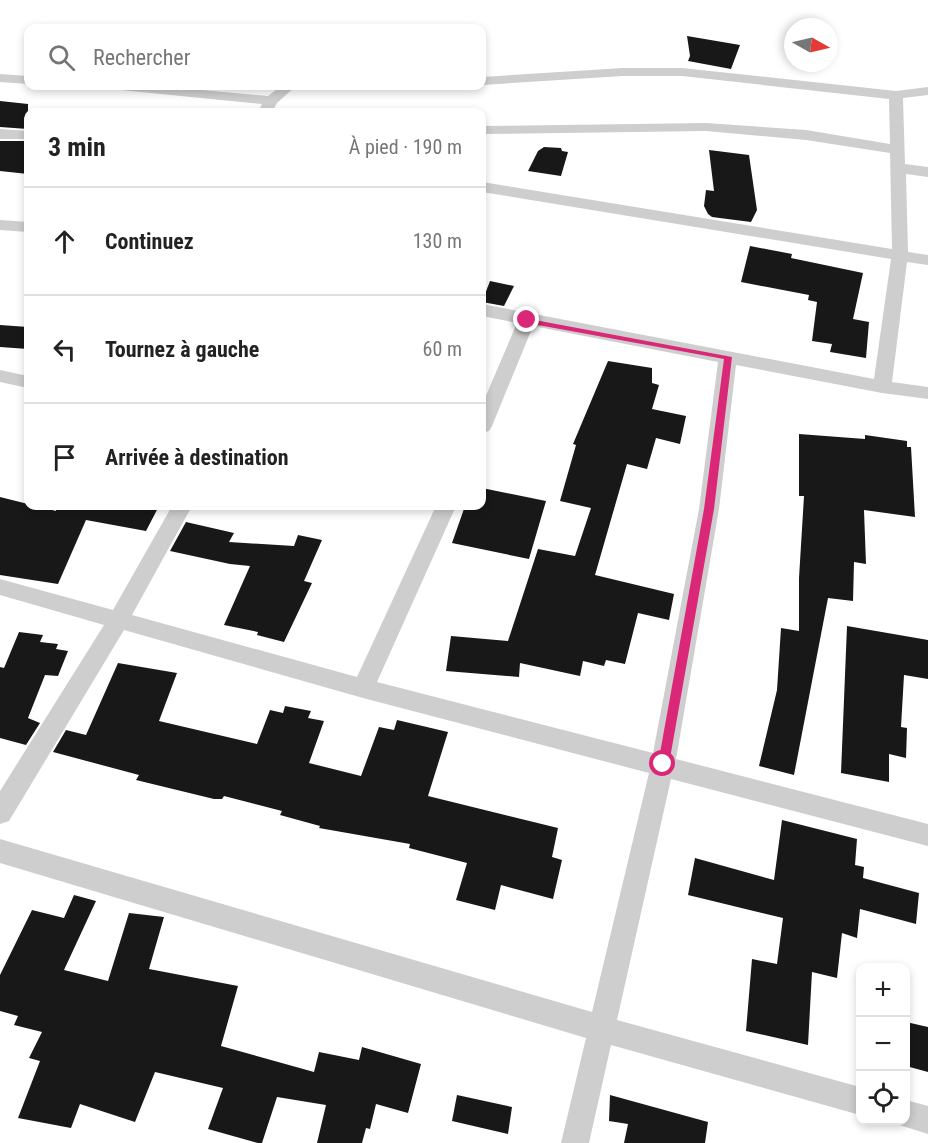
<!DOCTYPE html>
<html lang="fr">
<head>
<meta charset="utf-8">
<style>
  :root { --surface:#fff; --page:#f2f2f2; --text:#222; --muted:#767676; --line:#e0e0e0 }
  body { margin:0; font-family:"Roboto Condensed",sans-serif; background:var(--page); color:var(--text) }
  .controls { position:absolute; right:18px; bottom:18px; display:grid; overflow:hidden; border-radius:12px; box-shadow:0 3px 9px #0003 }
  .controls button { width:54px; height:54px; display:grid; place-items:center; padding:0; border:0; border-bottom:2px solid var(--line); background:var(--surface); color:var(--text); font:30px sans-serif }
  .compass { position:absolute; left:784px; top:18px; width:54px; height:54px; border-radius:50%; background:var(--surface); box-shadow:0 3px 9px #0003; rotate:98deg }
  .stop { position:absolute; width:18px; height:18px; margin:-14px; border:4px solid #db2777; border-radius:50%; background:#fff }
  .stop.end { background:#db2777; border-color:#fff; box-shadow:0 2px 6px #0008 }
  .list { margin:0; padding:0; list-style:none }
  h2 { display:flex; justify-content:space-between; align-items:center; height:78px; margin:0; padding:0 24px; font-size:26px }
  h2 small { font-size:20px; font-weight:400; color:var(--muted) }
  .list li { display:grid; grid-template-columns:39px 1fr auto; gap:18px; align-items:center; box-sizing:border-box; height:108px; padding:0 24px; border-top:2px solid var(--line) }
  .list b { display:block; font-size:22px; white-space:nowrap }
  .list em { font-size:20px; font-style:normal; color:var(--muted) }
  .icon { flex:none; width:33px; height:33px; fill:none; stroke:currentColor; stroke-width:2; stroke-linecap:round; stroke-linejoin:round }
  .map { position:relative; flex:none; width:928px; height:1143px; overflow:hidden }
  .search { position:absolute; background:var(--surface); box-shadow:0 3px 9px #0003; left:24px; top:24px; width:462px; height:66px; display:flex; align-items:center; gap:15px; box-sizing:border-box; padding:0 21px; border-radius:12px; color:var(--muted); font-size:22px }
  .panel { position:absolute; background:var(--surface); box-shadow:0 3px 9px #0003; left:24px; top:108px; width:462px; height:402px; border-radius:12px }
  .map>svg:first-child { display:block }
  .building { fill:#181818 }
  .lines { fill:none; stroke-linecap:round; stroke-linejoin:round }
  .minor { fill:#cecece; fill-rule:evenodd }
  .route { fill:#db2777 }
</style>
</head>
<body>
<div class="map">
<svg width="928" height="1143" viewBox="0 0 928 1143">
  <rect width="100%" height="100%" fill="#fff"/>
  <g class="building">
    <path d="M 687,36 L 740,45 L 731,69 L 688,61 L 690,56 Z"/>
    <path d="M 0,101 L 28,104 L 28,129 L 0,127 Z"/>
    <path d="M 0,141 L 28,141 L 28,174 L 0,171 Z"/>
    <path d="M 544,147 L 561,148 L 562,151 L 568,152 L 561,176 L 528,171 L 538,151 Z"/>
    <path d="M 709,150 L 749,155 L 757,210 L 751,222 L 712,217 L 708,214 L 704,206 L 706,190 L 714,191 Z"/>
    <path d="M 750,246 L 792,254 L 791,258 L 863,273 L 853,319 L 869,322 L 866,358 L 830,352 L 832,344 L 812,341 L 817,302 L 808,300 L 809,295 L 741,282 Z"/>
    <path d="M 490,281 L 514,286 L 504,306 L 482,302 Z"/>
    <path d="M 0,325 L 28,327 L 28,349 L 0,347 Z"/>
    <path d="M 608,361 L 652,368 L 652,383 L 659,385 L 652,409 L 686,416 L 680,444 L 656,438 L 647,469 L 627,464 L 595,575 L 674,594 L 669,620 L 638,613 L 625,664 L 606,660 L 604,666 L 583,661 L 580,676 L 520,663 L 519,677 L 446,671 L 451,636 L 508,641 L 538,549 L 575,556 L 591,508 L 560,501 L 576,445 L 573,444 Z"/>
    <path d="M 799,434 L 865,439 L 865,435 L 907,441 L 907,447 L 911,447 L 915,517 L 864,510 L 866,564 L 854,562 L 853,601 L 828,598 L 794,775 L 759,766 L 777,690 L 781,628 L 799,631 L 799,578 L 804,496 L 799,496 Z"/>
    <path d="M 482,488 L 546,501 L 529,559 L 452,543 L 465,506 L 482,506 Z"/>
    <path d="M 0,497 L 56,511 L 56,506 L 159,506 L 146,531 L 86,520 L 58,584 L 0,575 Z"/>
    <path d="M 186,522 L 234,533 L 229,542 L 294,546 L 298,535 L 322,540 L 304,581 L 312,583 L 284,642 L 257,635 L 258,632 L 224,625 L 250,566 L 230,564 L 170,551 Z"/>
    <path d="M 847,626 L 928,640 L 928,679 L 904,675 L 901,727 L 907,728 L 906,758 L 889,754 L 889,782 L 841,773 Z"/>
    <path d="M 19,632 L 43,635 L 40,642 L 58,644 L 56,649 L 68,651 L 58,676 L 45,675 L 28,718 L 40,723 L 26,745 L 0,738 L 0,667 L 4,668 Z"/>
    <path d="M 118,663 L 177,673 L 159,721 L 257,744 L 270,710 L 283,713 L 285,706 L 311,711 L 308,718 L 324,721 L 309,763 L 361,776 L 379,727 L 394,730 L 397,720 L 448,732 L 428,796 L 558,828 L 552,857 L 562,860 L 553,899 L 501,885 L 495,910 L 456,900 L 467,863 L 409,848 L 410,844 L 319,828 L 320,826 L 280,815 L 282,811 L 224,796 L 222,799 L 214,799 L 136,780 L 139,775 L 53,752 L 66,730 L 86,735 Z"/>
    <path d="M 782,820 L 857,839 L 855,865 L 864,867 L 863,878 L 919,893 L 916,924 L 860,909 L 857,938 L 842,933 L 837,978 L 812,972 L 808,1045 L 746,1031 L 752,959 L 777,964 L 783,918 L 688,895 L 695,858 L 774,880 Z"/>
    <path d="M 74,895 L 96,901 L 64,970 L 108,981 L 129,913 L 164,917 L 149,969 L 238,986 L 221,1046 L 314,1072 L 319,1052 L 359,1060 L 362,1047 L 421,1064 L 408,1113 L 376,1104 L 370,1129 L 366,1128 L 362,1143 L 317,1143 L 326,1105 L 277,1097 L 262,1143 L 258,1143 L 208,1129 L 223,1088 L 155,1072 L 135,1122 L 80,1104 L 71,1128 L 18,1118 L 40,1061 L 29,1058 L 42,1032 L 14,1025 L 18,1016 L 0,1011 L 0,975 L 32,910 L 64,918 Z"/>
    <path d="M 906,1022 L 928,1027 L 928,1072 L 906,1066 Z"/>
    <path d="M 457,1095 L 512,1107 L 508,1134 L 452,1121 Z"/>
    <path d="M 610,1095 L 708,1122 L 705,1143 L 624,1143 L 628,1124 L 609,1121 Z"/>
  </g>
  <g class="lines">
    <g class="minor">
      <path d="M 623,68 L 682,68 L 896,91 L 928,87 L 928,95 L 903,98 L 905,164 L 928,167 L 928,177 L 906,174 L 908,252 L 928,255 L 928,265 L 907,262 L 892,382 L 928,387 L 928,399 L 882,393 L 736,365 L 719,509 L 676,759 L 928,824 L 928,846 L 671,779 L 617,1020 L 860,1087 L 860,1115 L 611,1045 L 589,1143 L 561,1143 L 586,1038 L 0,863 L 0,839 L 592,1012 L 649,773 L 363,698 L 124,630 L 9,821 L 0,824 L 0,791 L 104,625 L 0,595 L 0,579 L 113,610 L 172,506 L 192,506 L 132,615 L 357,677 L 436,506 L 456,506 L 377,682 L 653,753 L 699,509 L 718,362 L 533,326 L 492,426 L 489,431 L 482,433 L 482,405 L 517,323 L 482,316 L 482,304 L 874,379 L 891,259 L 482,192 L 482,182 L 892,249 L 890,153 L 806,140 L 706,131 L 482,134 L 482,126 L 706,123 L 806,130 L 890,144 L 889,99 L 682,76 L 623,76 L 482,85 L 482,77 Z"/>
      <path d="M 0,74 L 28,76 L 28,84 L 0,82 Z"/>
      <path d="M 114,86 L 159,86 L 268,96 L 281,86 L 296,86 L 277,103 L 272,112 L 258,112 L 262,104 L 121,90 Z"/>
      <path d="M 0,129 L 28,131 L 28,139 L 0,139 Z"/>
      <path d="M 0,220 L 28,222 L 28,232 L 0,230 Z"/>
      <path d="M 0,370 L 28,376 L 28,388 L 0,382 Z"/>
      <path d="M 906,1100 L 928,1106 L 928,1134 L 896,1124 L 894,1120 L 906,1120 Z"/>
    </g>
  </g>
  <path class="route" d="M 524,318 L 732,357 L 714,509 L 669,764 L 663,769 L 658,764 L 704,509 L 724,359 L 527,323 Z"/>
</svg>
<div class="controls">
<button>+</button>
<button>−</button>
<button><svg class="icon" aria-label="locate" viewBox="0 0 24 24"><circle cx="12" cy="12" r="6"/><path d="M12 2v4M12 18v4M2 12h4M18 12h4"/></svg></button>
</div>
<svg class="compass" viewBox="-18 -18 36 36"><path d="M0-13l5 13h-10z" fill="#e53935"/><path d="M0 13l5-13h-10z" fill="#767676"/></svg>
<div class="stop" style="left:663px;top:764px"></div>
<div class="stop end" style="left:527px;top:320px"></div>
<div class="search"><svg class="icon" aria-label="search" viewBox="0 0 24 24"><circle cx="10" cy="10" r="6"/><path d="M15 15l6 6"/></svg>Rechercher</div>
<section class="panel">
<h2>3 min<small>À pied · 190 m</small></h2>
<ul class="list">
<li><svg class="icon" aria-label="ahead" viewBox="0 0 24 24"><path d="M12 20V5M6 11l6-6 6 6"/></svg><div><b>Continuez</b></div><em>130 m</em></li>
<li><svg class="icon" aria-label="left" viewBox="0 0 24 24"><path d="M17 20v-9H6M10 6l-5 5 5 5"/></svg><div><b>Tournez à gauche</b></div><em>60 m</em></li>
<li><svg class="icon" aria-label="arrive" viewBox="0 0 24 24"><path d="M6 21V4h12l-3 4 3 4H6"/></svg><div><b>Arrivée à destination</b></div></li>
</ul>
</section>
</div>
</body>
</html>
